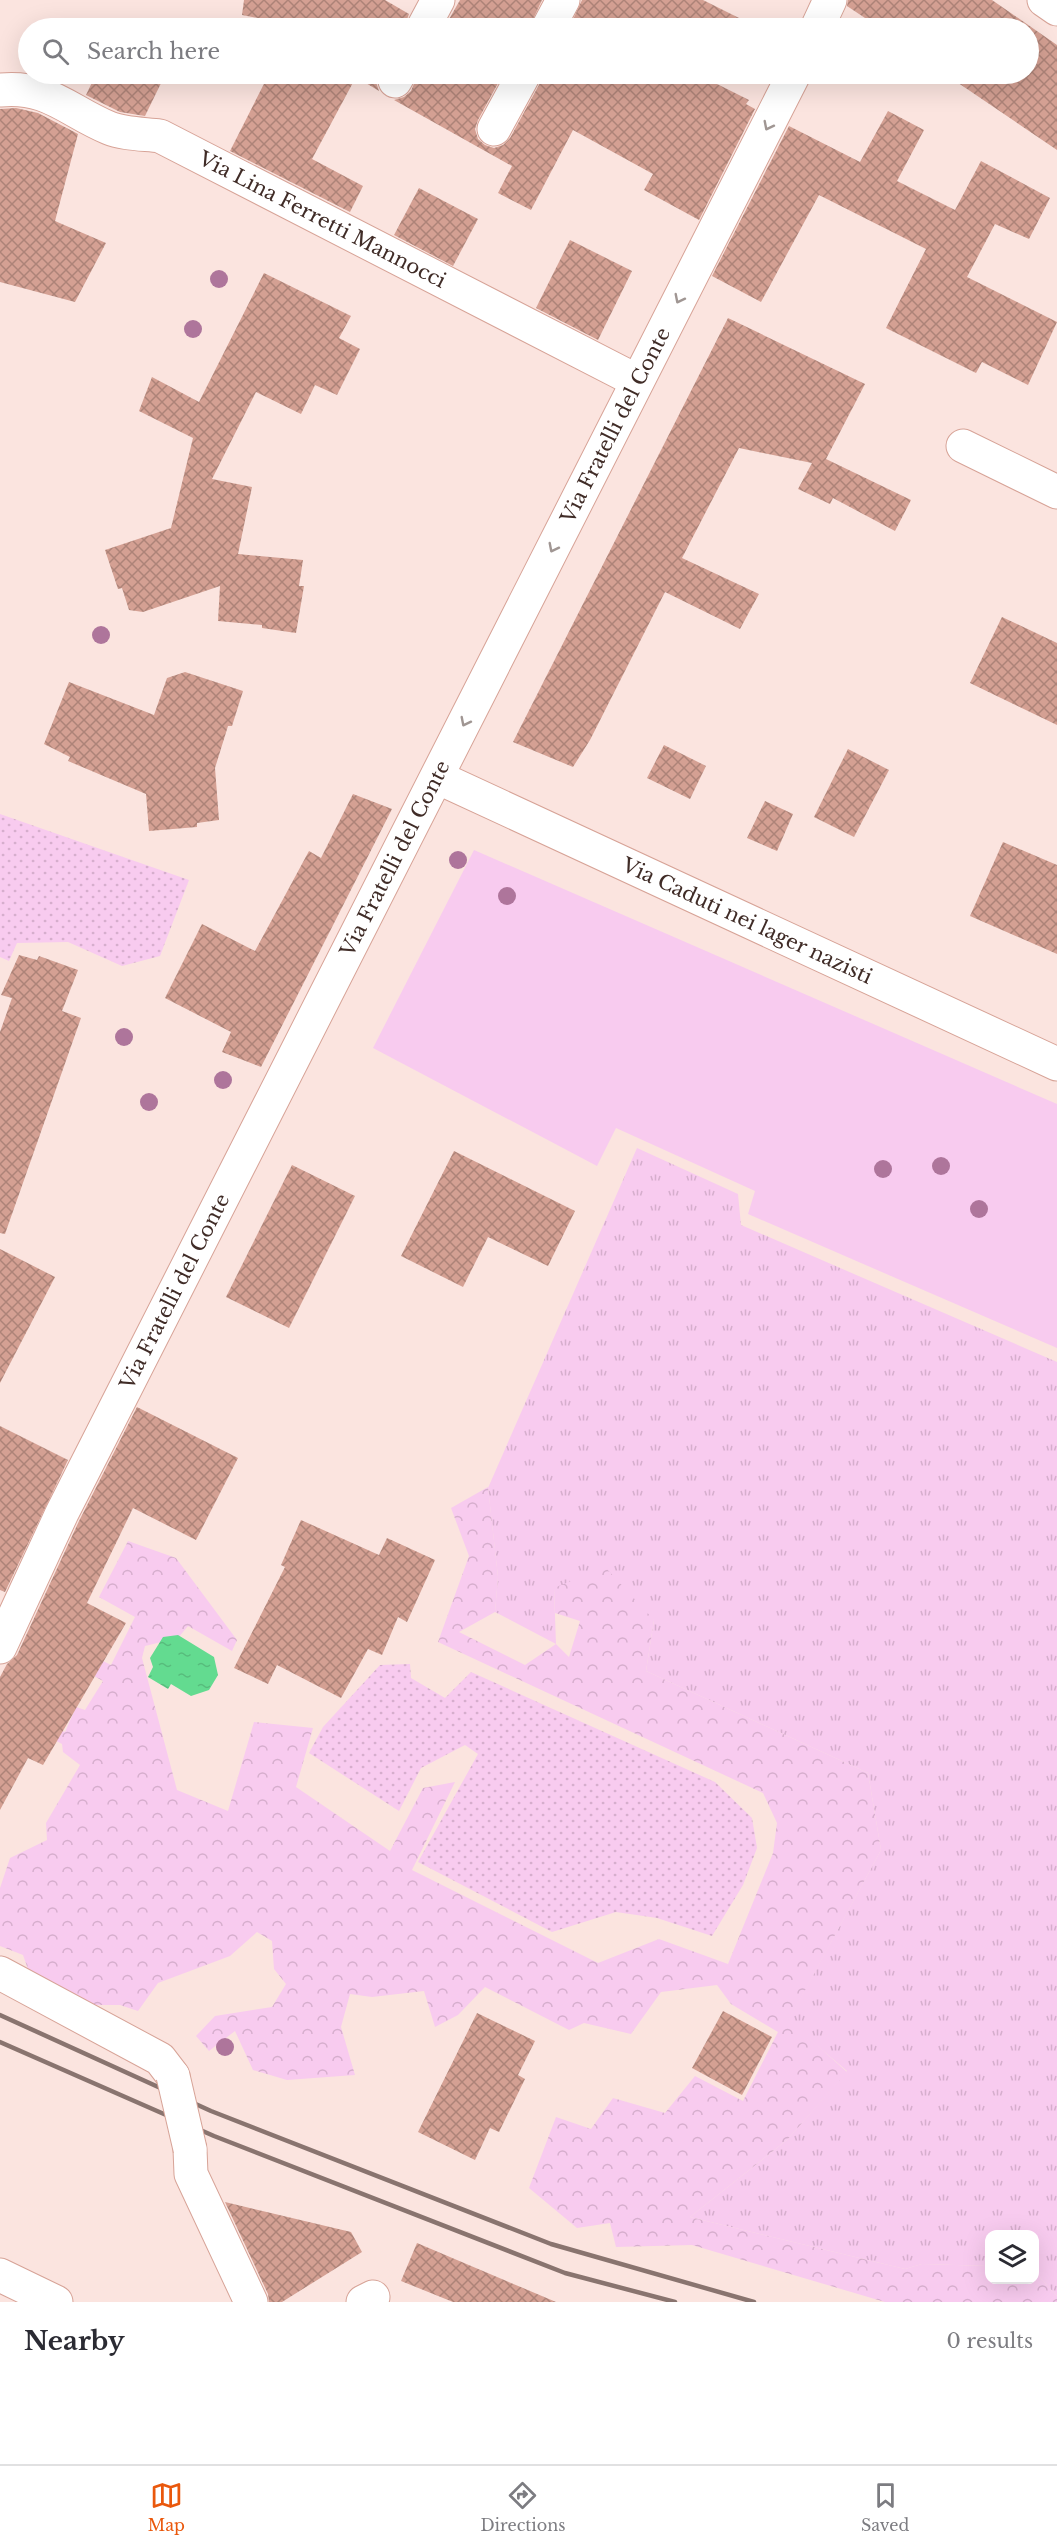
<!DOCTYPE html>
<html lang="en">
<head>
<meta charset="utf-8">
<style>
  :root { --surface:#fff; --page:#f2f2f3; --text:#2b2b33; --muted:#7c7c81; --line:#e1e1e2; --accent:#ea580c }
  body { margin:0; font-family:"Libre Baskerville",serif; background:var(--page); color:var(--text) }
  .controls { position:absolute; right:18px; bottom:18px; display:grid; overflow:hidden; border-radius:12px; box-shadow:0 6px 24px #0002 }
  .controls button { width:54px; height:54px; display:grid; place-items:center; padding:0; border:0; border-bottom:2px solid var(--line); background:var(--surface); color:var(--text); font:30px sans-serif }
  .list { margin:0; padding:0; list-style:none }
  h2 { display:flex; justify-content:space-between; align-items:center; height:78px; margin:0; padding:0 24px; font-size:26px }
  h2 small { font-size:20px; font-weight:400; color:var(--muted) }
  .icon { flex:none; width:33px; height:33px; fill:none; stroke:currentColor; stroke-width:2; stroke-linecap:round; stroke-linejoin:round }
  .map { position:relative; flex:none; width:1057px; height:2302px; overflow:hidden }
  .search { position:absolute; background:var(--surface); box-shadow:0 6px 24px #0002; left:18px; right:18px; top:18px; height:66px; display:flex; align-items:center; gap:15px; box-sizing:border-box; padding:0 21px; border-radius:33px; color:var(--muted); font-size:22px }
  .sheet { height:162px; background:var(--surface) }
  nav { display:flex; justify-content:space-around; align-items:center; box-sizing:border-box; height:84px; border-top:2px solid var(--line); background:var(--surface); font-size:16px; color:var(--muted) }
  nav a { display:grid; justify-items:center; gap:3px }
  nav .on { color:var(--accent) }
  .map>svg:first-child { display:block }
  .grass { fill:url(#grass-tufts) }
  .forest { fill:url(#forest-crowns) }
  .park { fill:#f8cbef }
  .garden { fill:url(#garden-dots) }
  .water { fill:url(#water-ripples) }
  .building { fill:url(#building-cross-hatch) }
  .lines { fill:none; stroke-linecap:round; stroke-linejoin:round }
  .minor-casing { stroke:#d7a397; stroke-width:35 }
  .major-casing { stroke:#d7a397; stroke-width:35 }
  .minor { stroke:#fff; stroke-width:33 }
  .major { stroke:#fff; stroke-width:33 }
  .rail { stroke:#89746f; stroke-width:4.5 }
  .minor-bridge-casing { stroke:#d7a397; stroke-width:35; stroke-linecap:butt }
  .minor-bridge { stroke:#fff; stroke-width:33 }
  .tree { fill:#ae759b }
  .oneway { stroke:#a09693 }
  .labels { text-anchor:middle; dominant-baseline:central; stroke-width:4.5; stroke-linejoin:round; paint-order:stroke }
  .street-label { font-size:20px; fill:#402c27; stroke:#fbe4df }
</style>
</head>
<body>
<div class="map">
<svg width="1057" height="2302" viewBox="0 0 1057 2302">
  <defs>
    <pattern id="grass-tufts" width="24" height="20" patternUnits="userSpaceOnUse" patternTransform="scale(1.5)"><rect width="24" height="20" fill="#f8cbef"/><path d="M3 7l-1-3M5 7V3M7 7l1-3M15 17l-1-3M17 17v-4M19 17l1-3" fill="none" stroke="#d6aecd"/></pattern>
    <pattern id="forest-crowns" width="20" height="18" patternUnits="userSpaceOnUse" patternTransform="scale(1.5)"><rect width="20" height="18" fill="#f8cbef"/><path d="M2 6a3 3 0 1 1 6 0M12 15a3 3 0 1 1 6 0" fill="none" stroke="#d6aecd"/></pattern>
    <pattern id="garden-dots" width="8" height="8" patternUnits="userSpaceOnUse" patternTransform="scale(1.5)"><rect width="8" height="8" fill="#f8cbef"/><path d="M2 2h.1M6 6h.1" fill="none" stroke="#d6aecd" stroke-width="1.8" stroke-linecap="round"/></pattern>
    <pattern id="water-ripples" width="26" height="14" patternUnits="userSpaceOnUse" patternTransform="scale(1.5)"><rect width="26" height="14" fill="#63db90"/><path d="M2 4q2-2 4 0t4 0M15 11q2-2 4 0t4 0" fill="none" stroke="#57bc7c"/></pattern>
    <pattern id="building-cross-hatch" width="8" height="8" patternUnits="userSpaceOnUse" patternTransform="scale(1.5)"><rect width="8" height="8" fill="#d4a093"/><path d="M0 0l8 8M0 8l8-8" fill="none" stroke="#ad8378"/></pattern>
  </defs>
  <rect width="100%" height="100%" fill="#fbe4df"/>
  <path class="grass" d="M 637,1148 L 738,1194 L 741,1225 L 1057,1362 L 1057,2296 L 1035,2272 L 1034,2234 L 990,2234 L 989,2266 L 922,2264 L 905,2269 L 690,2217 L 787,2140 L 847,2071 L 788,2021 L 881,1850 L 868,1773 L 646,1671 L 654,1620 L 554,1588 L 556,1644 L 495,1612 L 498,1577 L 488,1488 Z"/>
  <path class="forest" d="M 488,1487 L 498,1577 L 495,1612 L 459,1632 L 525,1665 L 556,1644 L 569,1657 L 580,1621 L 555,1613 L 554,1588 L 605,1567 L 654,1620 L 646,1671 L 868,1773 L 881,1850 L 789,2020 L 847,2072 L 787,2140 L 690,2217 L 905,2269 L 922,2264 L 989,2266 L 990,2280 L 1034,2280 L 1035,2272 L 1057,2296 L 1057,2302 L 885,2302 L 692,2245 L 616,2247 L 610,2223 L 577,2228 L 529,2188 L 556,2117 L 591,2129 L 613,2098 L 665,2113 L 695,2076 L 743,2101 L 778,2032 L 731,2004 L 717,1985 L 661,1992 L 631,2034 L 584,2023 L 569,2030 L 485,1987 L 458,2015 L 435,2027 L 424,1991 L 372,1997 L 350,1994 L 341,2027 L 355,2075 L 287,2080 L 253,2070 L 235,2031 L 209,2051 L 196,2036 L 215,2016 L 272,2007 L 286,1984 L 274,1969 L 272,1941 L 257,1932 L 230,1956 L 158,1983 L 138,2011 L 120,2005 L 78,2005 L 34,1986 L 23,1955 L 0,1946 L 0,1888 L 10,1858 L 47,1840 L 46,1823 L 80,1765 L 63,1752 L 62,1744 L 43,1734 L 47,1725 L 65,1732 L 76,1707 L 85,1710 L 103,1681 L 94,1676 L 103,1661 L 111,1665 L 135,1617 L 99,1597 L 128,1541 L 176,1558 L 237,1640 L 232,1651 L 188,1626 L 178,1638 L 145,1646 L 142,1658 L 177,1790 L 228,1811 L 254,1722 L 313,1728 L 296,1787 L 390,1851 L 423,1788 L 455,1782 L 412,1870 L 598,1963 L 659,1939 L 728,1964 L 773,1853 L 777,1823 L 763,1793 L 438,1642 L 469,1556 L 451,1508 Z"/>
  <path class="park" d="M 474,850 L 1057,1104 L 1057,1348 L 748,1214 L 755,1191 L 616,1128 L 597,1166 L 373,1048 Z"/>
  <g class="garden">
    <path d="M 0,814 L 189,880 L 160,956 L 122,966 L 68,942 L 17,943 L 9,961 L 0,957 Z"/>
    <path d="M 410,1664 L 411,1678 L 445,1698 L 471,1672 L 715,1782 L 752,1818 L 757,1848 L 743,1885 L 712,1936 L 657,1918 L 616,1912 L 552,1932 L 418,1862 L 478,1754 L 465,1745 L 421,1768 L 399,1811 L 309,1753 L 323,1727 L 380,1665 Z"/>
  </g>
  <path class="water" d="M 178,1635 L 214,1657 L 218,1675 L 209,1690 L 191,1696 L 171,1684 L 168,1689 L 148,1677 L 153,1667 L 150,1658 L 163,1637 Z"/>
  <g class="building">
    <path d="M 244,0 L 385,0 L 409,14 L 404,28 L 308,28 L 242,15 Z"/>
    <path d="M 460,0 L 542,0 L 529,28 L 444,28 Z"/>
    <path d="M 582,0 L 703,0 L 747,22 L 744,28 L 569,28 Z"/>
    <path d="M 848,0 L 992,0 L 1057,45 L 1057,150 L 945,74 L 1029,74 L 1029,28 L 880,28 L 847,6 Z"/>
    <path d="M 96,74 L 162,74 L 165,75 L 145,116 L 120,112 L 86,95 Z"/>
    <path d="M 269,74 L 378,74 L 376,82 L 379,91 L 356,77 L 312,159 L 363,186 L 350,212 L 230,151 Z"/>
    <path d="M 418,74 L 503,74 L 478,120 L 475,129 L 478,139 L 485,145 L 494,148 L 503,145 L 510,138 L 540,83 L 543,74 L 720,74 L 715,83 L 749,100 L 746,104 L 755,109 L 699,220 L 644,190 L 653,174 L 573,130 L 531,210 L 498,193 L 512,166 L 394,100 L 404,97 L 411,91 Z"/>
    <path d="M 16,108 L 38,113 L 78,134 L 55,221 L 106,243 L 75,302 L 0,282 L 0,109 Z"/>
    <path d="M 888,111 L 924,130 L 897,181 L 955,210 L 981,161 L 1050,198 L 1029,239 L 995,224 L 967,277 L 1057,322 L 1028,385 L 982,362 L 976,373 L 886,328 L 926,249 L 819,195 L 761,302 L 712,276 L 789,126 L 860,162 Z"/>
    <path d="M 419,188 L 478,219 L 453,266 L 394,235 Z"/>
    <path d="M 570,240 L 632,271 L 598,340 L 536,308 Z"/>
    <path d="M 264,273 L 351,316 L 339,338 L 360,349 L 337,395 L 315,385 L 301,414 L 256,392 L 212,479 L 252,487 L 238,554 L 303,560 L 299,586 L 304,586 L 296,633 L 262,628 L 262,625 L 218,621 L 220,586 L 143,612 L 129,610 L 122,588 L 118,589 L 105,550 L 171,528 L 193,438 L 139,411 L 152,377 L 199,402 Z"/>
    <path d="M 728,318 L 865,384 L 826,459 L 911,500 L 895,531 L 833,498 L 830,504 L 798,489 L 812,463 L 739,448 L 682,558 L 759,594 L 740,629 L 665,592 L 590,740 L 573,767 L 513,742 Z"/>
    <path d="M 1002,617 L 1057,643 L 1057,725 L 970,683 Z"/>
    <path d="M 185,672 L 243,691 L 232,726 L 228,726 L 215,768 L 219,820 L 197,823 L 197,827 L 149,831 L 146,794 L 68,761 L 70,757 L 44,744 L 69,682 L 154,715 L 167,678 Z"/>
    <path d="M 664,745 L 706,766 L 690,799 L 647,778 Z"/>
    <path d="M 848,749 L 889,770 L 854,837 L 814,817 Z"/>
    <path d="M 353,794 L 392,809 L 261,1067 L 222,1052 L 231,1032 L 165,998 L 202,924 L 255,951 L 309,851 L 321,858 Z"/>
    <path d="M 765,801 L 793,814 L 777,851 L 747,838 Z"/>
    <path d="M 1003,842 L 1057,865 L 1057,954 L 970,916 Z"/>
    <path d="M 19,955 L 37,960 L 39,956 L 78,970 L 62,1011 L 81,1018 L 5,1234 L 0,1233 L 0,1032 L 12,998 L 1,995 Z"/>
    <path d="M 454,1151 L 575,1211 L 548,1266 L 488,1237 L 463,1287 L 401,1256 Z"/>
    <path d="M 292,1165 L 355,1196 L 289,1328 L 226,1297 Z"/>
    <path d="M 0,1249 L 55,1277 L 0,1383 Z"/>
    <path d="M 137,1407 L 238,1458 L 196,1540 L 133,1508 L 87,1603 L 126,1623 L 43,1765 L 28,1758 L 0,1810 L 0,1677 L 7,1664 L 17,1655 L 79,1521 Z"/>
    <path d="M 0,1426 L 68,1460 L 5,1592 L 0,1590 Z"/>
    <path d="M 301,1520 L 379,1555 L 387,1538 L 435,1560 L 407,1622 L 398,1617 L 382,1655 L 368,1649 L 341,1698 L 277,1665 L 268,1684 L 234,1668 L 285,1567 L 281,1565 Z"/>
    <path d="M 723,2011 L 772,2037 L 742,2095 L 692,2068 Z"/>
    <path d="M 477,2013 L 535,2041 L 518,2075 L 525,2079 L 499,2132 L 490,2128 L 475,2160 L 418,2132 Z"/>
    <path d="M 225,2202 L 351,2232 L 362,2252 L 282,2302 L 269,2302 L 268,2294 Z"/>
    <path d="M 417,2243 L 556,2302 L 453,2302 L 401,2281 Z"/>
  </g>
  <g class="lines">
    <g class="minor-casing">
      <g id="minor">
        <path d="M 423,28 L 438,0"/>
        <path d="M 548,28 L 563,0"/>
        <path d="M 817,28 L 830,0"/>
        <path d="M 395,81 L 399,74"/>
        <path id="s1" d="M 0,90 C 48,85 68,111 109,128 C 123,134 144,134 160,136 L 637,381"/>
        <path d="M 494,129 L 524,74"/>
        <path d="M 963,446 L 1057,492"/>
        <path id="s2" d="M 437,777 L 1057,1064"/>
        <path id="s3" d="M 0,1647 L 62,1513 L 794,74"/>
        <path d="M 0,1973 L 160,2059 L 173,2076"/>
        <path d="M 190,2149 L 191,2174 L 251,2302"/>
        <path d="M 0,2275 L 56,2302"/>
        <path d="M 363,2302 L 373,2297"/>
      </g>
    </g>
    <g class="major-casing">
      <path id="major" d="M 1044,0 L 1057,9"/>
    </g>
    <use href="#minor" class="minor"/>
    <use href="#major" class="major"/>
    <g class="rail">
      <path d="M 0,2015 L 211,2111 L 551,2244 L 754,2302"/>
      <path d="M 0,2042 L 214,2136 L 565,2273 L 675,2302"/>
    </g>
    <g class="minor-bridge-casing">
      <path id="minor-bridge" d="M 173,2076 L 190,2149"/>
    </g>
    <use href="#minor-bridge" class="minor-bridge"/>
  </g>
  <g class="tree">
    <circle cx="219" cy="279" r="9"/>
    <circle cx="193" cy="329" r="9"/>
    <circle cx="101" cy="635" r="9"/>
    <circle cx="458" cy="860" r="9"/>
    <circle cx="507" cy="896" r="9"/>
    <circle cx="124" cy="1037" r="9"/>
    <circle cx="223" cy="1080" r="9"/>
    <circle cx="149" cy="1102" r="9"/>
    <circle cx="941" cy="1166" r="9"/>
    <circle cx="883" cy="1169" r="9"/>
    <circle cx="979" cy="1209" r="9"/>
    <circle cx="225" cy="2047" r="9"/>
  </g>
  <defs><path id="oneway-chevron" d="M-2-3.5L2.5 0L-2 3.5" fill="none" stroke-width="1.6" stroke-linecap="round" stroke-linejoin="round" transform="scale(1.5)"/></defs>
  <g class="oneway">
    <use href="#oneway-chevron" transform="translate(768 126) rotate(117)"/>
    <use href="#oneway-chevron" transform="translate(679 299) rotate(117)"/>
    <use href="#oneway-chevron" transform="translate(553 548) rotate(117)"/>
    <use href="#oneway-chevron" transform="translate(465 722) rotate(117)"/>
  </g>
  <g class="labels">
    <g class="street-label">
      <text stroke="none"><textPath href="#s1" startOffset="352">Via Lina Ferretti Mannocci</textPath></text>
      <text stroke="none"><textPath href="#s3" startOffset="1368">Via Fratelli del Conte</textPath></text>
      <text stroke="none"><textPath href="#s3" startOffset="882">Via Fratelli del Conte</textPath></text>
      <text stroke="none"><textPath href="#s2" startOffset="342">Via Caduti nei lager nazisti</textPath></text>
      <text stroke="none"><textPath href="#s3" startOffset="396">Via Fratelli del Conte</textPath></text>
    </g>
  </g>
</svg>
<div class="controls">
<button><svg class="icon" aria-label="layers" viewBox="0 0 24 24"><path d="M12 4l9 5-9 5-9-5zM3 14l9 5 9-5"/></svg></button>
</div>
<div class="search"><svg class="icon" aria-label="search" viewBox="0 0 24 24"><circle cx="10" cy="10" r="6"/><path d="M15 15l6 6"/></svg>Search here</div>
</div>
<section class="sheet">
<h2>Nearby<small>0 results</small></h2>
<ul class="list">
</ul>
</section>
<nav>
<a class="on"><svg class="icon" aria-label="map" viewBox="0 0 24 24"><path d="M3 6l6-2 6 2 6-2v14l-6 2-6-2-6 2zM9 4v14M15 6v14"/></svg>Map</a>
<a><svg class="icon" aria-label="directions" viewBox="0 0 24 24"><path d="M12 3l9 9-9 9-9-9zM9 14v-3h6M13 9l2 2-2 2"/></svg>Directions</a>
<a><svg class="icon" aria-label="saved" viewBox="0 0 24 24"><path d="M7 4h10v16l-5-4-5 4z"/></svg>Saved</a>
</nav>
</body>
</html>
